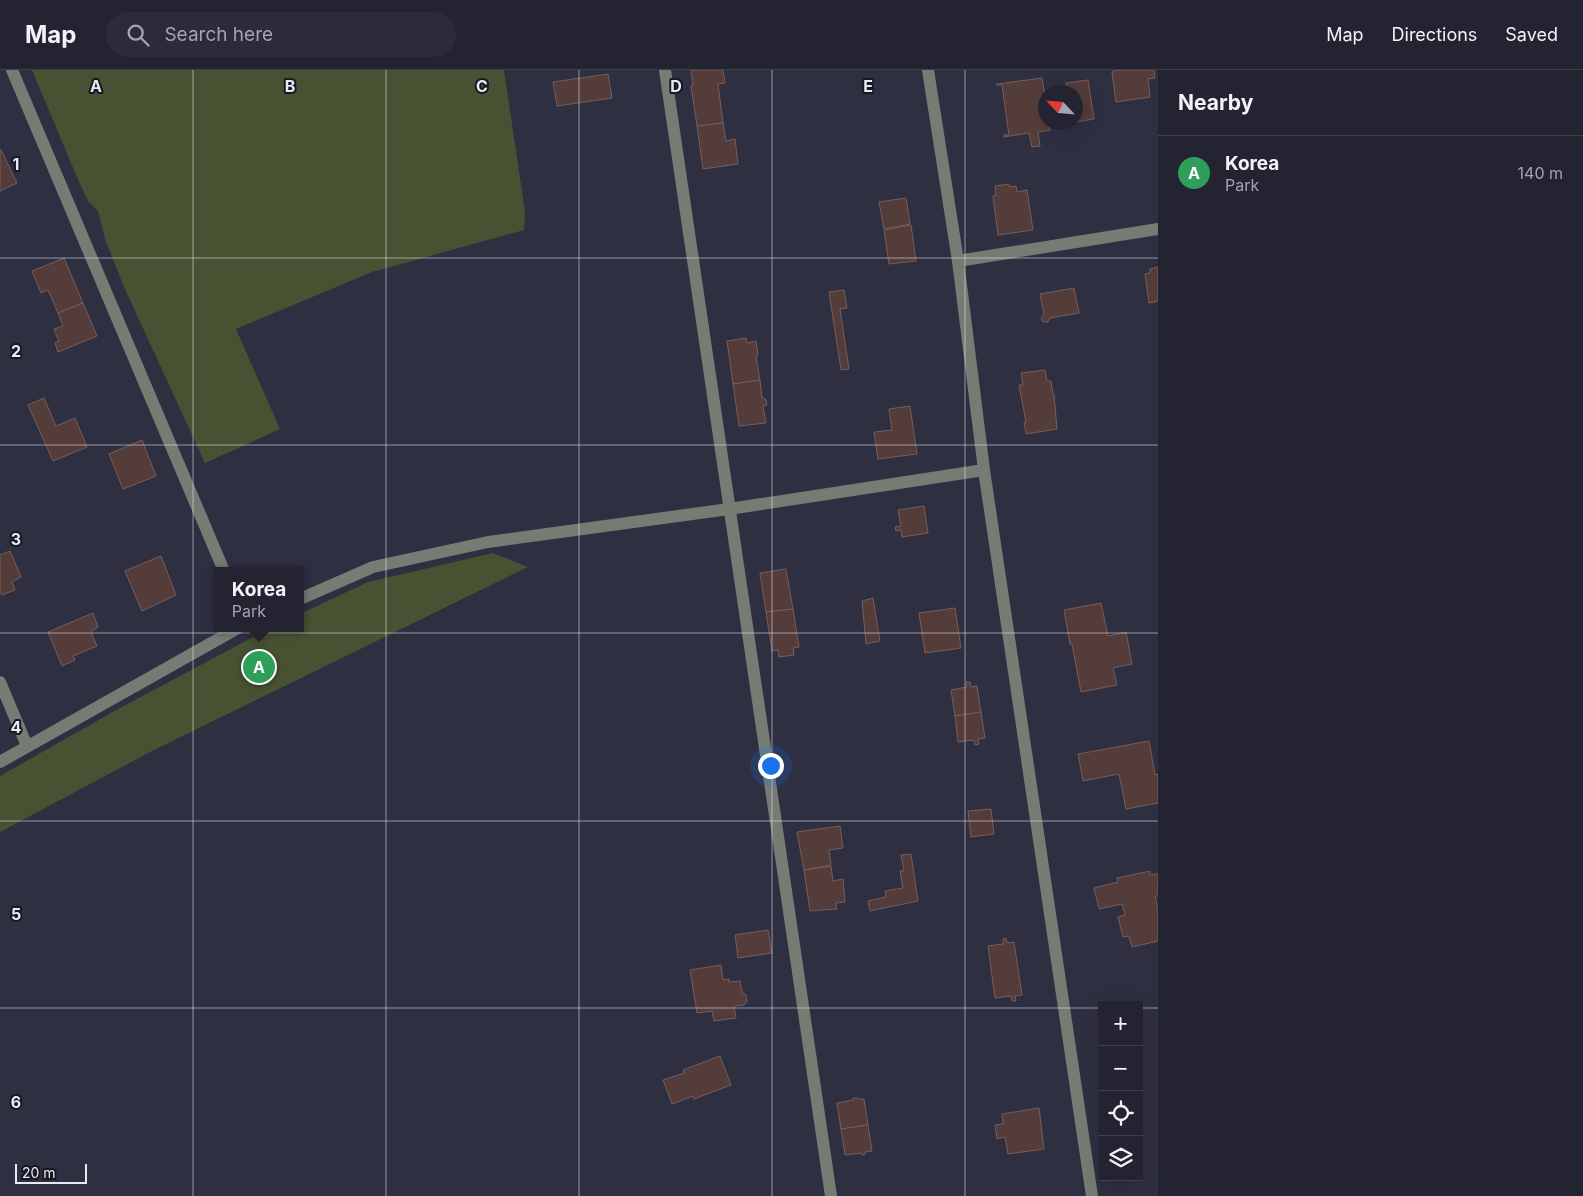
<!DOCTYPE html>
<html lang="en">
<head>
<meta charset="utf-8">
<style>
  :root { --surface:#232332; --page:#2b2b3a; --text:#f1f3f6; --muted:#a3a4ac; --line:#40404d; --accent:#0ecafa }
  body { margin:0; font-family:Inter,sans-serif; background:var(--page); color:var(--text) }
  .controls { position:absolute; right:15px; bottom:15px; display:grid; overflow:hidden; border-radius:0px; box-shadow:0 5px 20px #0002 }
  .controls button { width:45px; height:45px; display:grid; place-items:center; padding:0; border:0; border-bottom:1px solid var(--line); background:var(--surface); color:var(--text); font:25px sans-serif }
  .compass { position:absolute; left:1038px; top:15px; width:45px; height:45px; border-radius:50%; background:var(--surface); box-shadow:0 5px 20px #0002; rotate:296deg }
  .scale { position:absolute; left:15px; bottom:12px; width:72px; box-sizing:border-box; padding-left:5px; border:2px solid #e9e9f6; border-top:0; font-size:14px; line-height:18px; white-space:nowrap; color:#e9e9f6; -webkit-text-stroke:4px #181821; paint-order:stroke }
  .you { position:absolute; left:770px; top:695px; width:18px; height:18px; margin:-12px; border:4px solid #fff; border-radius:50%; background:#1a73e8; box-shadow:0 0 0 8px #1a73e833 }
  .badge { display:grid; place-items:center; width:32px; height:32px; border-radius:50%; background:var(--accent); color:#fff; font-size:16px; font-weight:700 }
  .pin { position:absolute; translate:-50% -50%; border:2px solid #fff; box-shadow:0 1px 5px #0006 }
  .popup { position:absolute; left:214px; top:497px; width:90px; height:65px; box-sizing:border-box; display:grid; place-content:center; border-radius:0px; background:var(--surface); filter:drop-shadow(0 1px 4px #0005); font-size:16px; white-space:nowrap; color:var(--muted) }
  .popup b { font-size:19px; color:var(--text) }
  .popup::after { content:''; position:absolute; left:50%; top:100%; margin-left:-10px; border:10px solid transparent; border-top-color:var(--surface) }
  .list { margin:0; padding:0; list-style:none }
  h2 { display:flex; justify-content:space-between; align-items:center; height:65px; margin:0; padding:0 20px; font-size:21px }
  h2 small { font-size:16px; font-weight:400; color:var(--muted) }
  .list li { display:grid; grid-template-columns:32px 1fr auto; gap:15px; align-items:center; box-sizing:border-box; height:75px; padding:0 20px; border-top:1px solid var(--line) }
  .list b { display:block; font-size:19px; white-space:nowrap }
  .list p { margin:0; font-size:16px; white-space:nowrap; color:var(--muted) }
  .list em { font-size:16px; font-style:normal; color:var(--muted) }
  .icon { flex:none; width:28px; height:28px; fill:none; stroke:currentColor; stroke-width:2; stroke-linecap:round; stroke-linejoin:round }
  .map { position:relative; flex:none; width:1158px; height:1126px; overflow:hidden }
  header { display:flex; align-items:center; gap:30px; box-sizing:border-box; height:70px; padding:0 25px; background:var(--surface); border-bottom:1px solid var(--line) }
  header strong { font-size:24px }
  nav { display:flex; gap:28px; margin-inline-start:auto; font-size:18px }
  .search { width:350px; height:45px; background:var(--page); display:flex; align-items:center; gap:12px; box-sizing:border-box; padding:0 18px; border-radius:28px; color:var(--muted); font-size:19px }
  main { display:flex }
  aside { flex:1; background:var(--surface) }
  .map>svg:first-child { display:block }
  .green { fill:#485232 }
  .building { fill:#543c3a; stroke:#775d5b }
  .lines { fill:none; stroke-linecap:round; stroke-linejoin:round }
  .minor { stroke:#757c74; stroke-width:12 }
  .grid { fill:none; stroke:#e9e9f6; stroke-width:1; stroke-opacity:0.55 }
  .grid-label { font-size:16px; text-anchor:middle; font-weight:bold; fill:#e9e9f6; stroke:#181821; stroke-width:4; stroke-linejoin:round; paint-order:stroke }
</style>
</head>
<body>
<header>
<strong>Map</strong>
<div class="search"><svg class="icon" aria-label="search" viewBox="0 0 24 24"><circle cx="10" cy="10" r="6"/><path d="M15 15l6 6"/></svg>Search here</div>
<nav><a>Map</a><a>Directions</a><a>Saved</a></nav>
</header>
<main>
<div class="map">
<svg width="1158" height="1126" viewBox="0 0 1158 1126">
  <rect width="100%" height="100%" fill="#2f2f42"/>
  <g class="green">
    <path d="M 32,0 L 504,0 L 525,142 L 524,160 L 372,202 L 236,259 L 280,359 L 205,393 L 124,217 L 105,169 L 98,141 L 88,131 L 79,112 Z"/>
    <path d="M 493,483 L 528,497 L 152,681 L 0,762 L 0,706 L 118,639 L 270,558 L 300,558 L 300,544 L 368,512 Z"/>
  </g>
  <g class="building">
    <path d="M 691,0 L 723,0 L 725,13 L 718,14 L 723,53 L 697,56 L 691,16 L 693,15 Z"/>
    <path d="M 1116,0 L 1154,0 L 1155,8 L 1148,9 L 1150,27 L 1116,32 L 1112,2 Z"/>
    <path d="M 608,4 L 612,28 L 557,36 L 553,12 Z"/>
    <path d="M 1042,8 L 1046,32 L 1046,52 L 1048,52 L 1050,60 L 1038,62 L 1040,76 L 1032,77 L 1029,63 L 1004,67 L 1004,65 L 1009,65 L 1002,15 L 996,15 L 997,14 Z"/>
    <path d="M 1088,10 L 1094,49 L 1076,52 L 1076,22 L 1067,22 L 1066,13 Z"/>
    <path d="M 723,53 L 726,71 L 735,69 L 738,94 L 703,99 L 697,56 Z"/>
    <path d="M 0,80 L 1,80 L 17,113 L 0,121 Z"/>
    <path d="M 1009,114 L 1009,117 L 1016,116 L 1017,122 L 1027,120 L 1033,160 L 998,165 L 993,126 L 996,125 L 995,116 Z"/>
    <path d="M 906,128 L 910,154 L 884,159 L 879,132 Z"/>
    <path d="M 911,155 L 916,191 L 889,194 L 884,160 Z"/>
    <path d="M 64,188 L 83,233 L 58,243 L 48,220 L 41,223 L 32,201 Z"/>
    <path d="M 1158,197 L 1158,231 L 1149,233 L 1145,204 L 1150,203 L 1150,199 Z"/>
    <path d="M 1074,218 L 1079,243 L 1050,248 L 1048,252 L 1043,252 L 1041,248 L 1044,244 L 1040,224 Z"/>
    <path d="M 844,220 L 847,238 L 840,239 L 849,299 L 841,300 L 829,222 Z"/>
    <path d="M 83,233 L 97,266 L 58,282 L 55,273 L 59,271 L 54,259 L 63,256 L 58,243 Z"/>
    <path d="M 746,268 L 747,273 L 756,271 L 758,285 L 756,286 L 760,310 L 733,314 L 727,271 Z"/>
    <path d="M 1045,300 L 1047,311 L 1051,311 L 1053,324 L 1054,324 L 1057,359 L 1026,364 L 1024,352 L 1026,352 L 1019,315 L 1023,315 L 1021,303 Z"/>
    <path d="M 760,310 L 762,328 L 764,328 L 766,330 L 767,335 L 763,336 L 766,353 L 739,356 L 733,314 Z"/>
    <path d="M 44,328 L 56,356 L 75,348 L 87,377 L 53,391 L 28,335 Z"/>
    <path d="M 910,336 L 917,384 L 878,389 L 874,362 L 892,360 L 889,339 Z"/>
    <path d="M 142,370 L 156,406 L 123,419 L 109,384 Z"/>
    <path d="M 924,436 L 928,463 L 902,467 L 901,460 L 896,461 L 895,457 L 901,456 L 898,440 Z"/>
    <path d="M 10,481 L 21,507 L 12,512 L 15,520 L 2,525 L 0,521 L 0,485 Z"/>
    <path d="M 161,486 L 176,525 L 142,541 L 125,501 Z"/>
    <path d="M 786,499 L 793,539 L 766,542 L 760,503 Z"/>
    <path d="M 873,528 L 880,571 L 866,574 L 862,531 Z"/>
    <path d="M 1101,533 L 1108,566 L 1126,562 L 1132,594 L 1113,598 L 1117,615 L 1081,622 L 1072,574 L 1070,574 L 1064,540 Z"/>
    <path d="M 955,538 L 961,578 L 925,583 L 919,543 Z"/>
    <path d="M 793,539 L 799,577 L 793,578 L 794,585 L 779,587 L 778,580 L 772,581 L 766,542 Z"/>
    <path d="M 93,543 L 98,557 L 91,562 L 97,576 L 73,586 L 75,590 L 62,596 L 48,562 Z"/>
    <path d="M 966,612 L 970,612 L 971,617 L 977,616 L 981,642 L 955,646 L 951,620 L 967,617 Z"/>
    <path d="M 981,642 L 985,668 L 978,669 L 979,674 L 975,675 L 974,670 L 958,672 L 955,646 Z"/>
    <path d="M 1149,671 L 1155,705 L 1158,704 L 1158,733 L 1126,739 L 1119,704 L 1083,711 L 1078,684 Z"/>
    <path d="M 991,739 L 994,764 L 971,767 L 968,741 Z"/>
    <path d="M 840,756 L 843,778 L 829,780 L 831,795 L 804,800 L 797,762 Z"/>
    <path d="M 911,784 L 918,831 L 870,841 L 868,831 L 886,827 L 885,821 L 903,818 L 900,801 L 904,801 L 901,785 Z"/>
    <path d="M 831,796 L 833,811 L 843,809 L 845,832 L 836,833 L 837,839 L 810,841 L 804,800 Z"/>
    <path d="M 1150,801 L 1150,805 L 1158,804 L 1158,826 L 1155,826 L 1158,840 L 1158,871 L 1132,877 L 1129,866 L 1123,867 L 1118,847 L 1125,845 L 1122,834 L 1099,839 L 1094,818 L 1118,812 L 1117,808 Z"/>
    <path d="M 768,860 L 772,883 L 738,888 L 735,865 Z"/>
    <path d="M 1006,868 L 1007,873 L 1014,872 L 1022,925 L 1015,926 L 1016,931 L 1012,931 L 1011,926 L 995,928 L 988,876 L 1003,874 L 1003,869 Z"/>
    <path d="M 721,895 L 723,910 L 729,909 L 729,912 L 740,911 L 742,922 L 746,925 L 747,931 L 744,935 L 734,936 L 736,948 L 714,951 L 712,941 L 697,943 L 690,900 Z"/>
    <path d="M 720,986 L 731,1015 L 694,1029 L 693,1026 L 672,1034 L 663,1010 L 684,1003 L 683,1000 Z"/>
    <path d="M 853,1028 L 857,1028 L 858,1029 L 864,1029 L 868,1055 L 841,1059 L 837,1033 L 853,1030 Z"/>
    <path d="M 1039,1038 L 1044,1079 L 1008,1084 L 1005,1067 L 997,1069 L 995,1055 L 1003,1054 L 1002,1044 Z"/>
    <path d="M 868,1055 L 872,1081 L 865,1082 L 865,1084 L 862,1085 L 861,1083 L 845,1085 L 841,1059 Z"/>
  </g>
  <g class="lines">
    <g class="minor">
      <path d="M 12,0 L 224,501"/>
      <path d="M 665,0 L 831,1126"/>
      <path d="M 928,0 L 958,191 L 984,400 L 1092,1126"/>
      <path d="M 958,191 L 1158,159"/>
      <path d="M 300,529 L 373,497 L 488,472 L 729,439 L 984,400"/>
      <path d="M 0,612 L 27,676"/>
      <path d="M 0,692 L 238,558"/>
    </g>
  </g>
  <path class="grid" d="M 193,0 L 193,1126M 386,0 L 386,1126M 579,0 L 579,1126M 772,0 L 772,1126M 965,0 L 965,1126M 0,188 L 1158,188M 0,375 L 1158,375M 0,563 L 1158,563M 0,751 L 1158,751M 0,938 L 1102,938M 1139,938 L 1158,938"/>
  <g class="grid-label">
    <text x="96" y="22">A</text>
    <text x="290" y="22">B</text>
    <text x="482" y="22">C</text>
    <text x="676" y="22">D</text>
    <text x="868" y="22">E</text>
    <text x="16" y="100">1</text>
    <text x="16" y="287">2</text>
    <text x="16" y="475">3</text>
    <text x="16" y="663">4</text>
    <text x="16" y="850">5</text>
    <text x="16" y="1038">6</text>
  </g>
</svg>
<div class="controls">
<button>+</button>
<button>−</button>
<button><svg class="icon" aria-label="locate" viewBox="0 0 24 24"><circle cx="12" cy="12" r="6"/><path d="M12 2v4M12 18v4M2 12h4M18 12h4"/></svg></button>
<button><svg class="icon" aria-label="layers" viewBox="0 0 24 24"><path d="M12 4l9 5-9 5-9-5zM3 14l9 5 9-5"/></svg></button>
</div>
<svg class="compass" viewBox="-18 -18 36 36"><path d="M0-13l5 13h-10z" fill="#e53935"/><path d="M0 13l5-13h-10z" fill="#a3a4ac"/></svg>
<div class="scale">20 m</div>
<div class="you"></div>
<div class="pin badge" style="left:259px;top:597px;background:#2e9e5b">A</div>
<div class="popup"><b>Korea</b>Park</div>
</div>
<aside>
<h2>Nearby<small></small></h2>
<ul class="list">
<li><span class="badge" style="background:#2e9e5b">A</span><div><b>Korea</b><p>Park</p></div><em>140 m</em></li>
</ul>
</aside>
</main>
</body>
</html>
